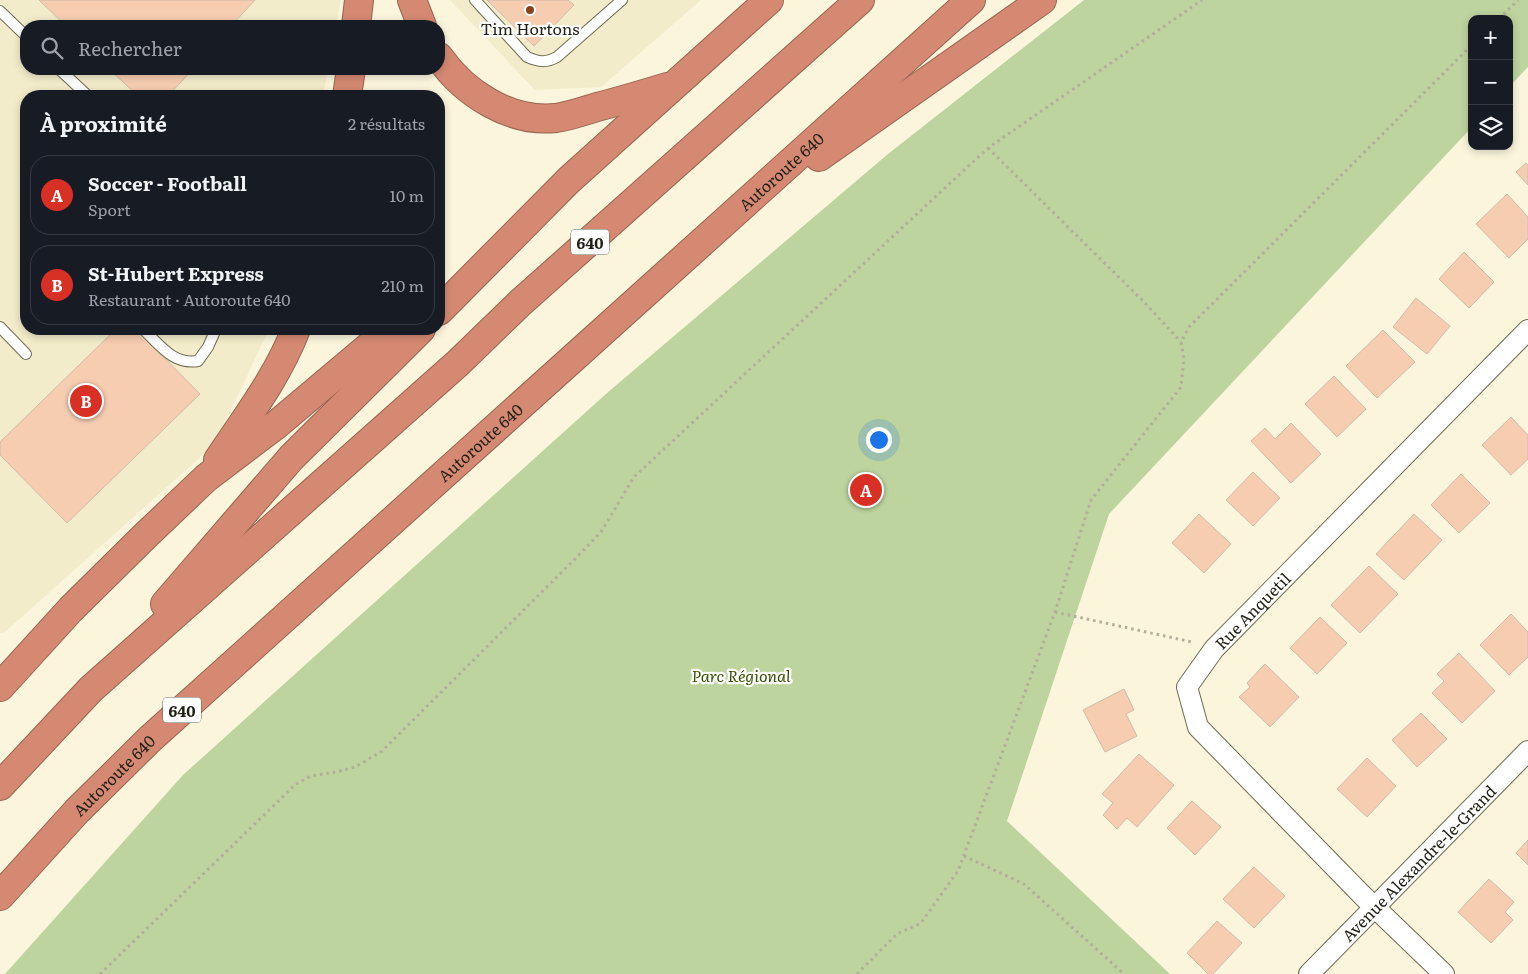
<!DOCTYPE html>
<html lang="fr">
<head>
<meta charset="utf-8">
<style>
  :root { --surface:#171b24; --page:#20242c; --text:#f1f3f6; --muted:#9ea1a6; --line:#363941; --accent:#d93025 }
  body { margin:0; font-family:Literata,serif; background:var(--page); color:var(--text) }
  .controls { position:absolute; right:15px; top:15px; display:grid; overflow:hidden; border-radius:10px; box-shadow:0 2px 8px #0003 }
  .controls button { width:45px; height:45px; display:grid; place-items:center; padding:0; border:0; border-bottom:1px solid var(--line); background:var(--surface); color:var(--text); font:25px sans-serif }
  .you { position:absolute; left:878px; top:439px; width:18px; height:18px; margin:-12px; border:4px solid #fff; border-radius:50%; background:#1a73e8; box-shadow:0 0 0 8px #1a73e833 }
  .badge { display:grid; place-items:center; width:32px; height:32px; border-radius:50%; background:var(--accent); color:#fff; font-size:16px; font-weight:700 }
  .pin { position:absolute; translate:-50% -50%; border:2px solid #fff; box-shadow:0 1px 5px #0006 }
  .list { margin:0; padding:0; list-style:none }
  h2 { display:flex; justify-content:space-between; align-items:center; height:65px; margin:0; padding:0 20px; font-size:21px }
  h2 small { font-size:16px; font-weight:400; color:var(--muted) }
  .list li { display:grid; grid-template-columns:32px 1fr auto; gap:15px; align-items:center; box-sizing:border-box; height:80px; margin:0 10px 10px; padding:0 10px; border:1px solid var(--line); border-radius:20px }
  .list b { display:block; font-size:19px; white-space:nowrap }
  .list p { margin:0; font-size:16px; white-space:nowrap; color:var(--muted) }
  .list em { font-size:16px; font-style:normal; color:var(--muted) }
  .icon { flex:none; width:28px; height:28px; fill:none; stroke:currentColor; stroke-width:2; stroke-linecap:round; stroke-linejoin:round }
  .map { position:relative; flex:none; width:1528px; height:974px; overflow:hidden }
  .search { position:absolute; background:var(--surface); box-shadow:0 2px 8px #0003; left:20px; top:20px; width:425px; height:55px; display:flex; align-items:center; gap:12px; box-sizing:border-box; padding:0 18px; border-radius:20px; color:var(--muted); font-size:19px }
  .panel { position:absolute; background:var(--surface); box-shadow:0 2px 8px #0003; left:20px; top:90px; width:425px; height:245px; border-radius:20px }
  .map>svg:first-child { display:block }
  .built { fill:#f2ecca }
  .green { fill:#bdd49f }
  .building { fill:#f6cdb1; stroke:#d2baaa }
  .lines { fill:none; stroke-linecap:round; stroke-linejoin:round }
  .lane-casing { stroke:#6f6b54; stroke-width:12 }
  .street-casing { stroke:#6f6b54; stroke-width:22 }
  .highway-casing { stroke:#966451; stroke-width:30 }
  .path { stroke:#b1ae99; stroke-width:3; stroke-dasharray:2.5 4; stroke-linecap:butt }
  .lane { stroke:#fff; stroke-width:10 }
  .street { stroke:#fff; stroke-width:20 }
  .highway { stroke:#d58972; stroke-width:28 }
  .poi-dot { fill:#8a441c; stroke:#fff; stroke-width:2 }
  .labels { text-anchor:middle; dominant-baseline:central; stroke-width:4.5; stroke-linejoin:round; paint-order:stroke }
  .shield { fill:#fff; stroke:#63625b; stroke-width:1 }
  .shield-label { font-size:15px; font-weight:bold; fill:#201f15 }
  .poi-label { font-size:16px; fill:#201f15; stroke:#fff }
  .street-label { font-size:16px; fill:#201f15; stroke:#fff }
  .park-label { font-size:16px; font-style:italic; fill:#385100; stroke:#fff }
</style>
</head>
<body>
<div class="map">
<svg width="1528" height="974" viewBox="0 0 1528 974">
  <rect width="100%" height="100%" fill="#faf5db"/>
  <g class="built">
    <path d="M 0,0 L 341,0 L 336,26 L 26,26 L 26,69 L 328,69 L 323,96 L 26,96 L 26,329 L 269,329 L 215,444 L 5,632 L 0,633 Z"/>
    <path d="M 450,0 L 701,0 L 601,87 L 535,90 Z"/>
  </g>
  <path class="green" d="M 1084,0 L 1528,0 L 1528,67 L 1509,87 L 1509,19 L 1472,19 L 1472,127 L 1109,514 L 1007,821 L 1170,974 L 5,974 L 183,775 L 607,393 L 888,154 Z"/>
  <g class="building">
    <path d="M 39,0 L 255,0 L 231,26 L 66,26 Z"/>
    <path d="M 487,0 L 568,0 L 574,5 L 534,46 Z"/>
    <path d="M 109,69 L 193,69 L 168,96 L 138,96 Z"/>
    <path d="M 1526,163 L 1528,165 L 1528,185 L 1516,172 Z"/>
    <path d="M 1507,194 L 1528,217 L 1528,239 L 1509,258 L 1476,224 Z"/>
    <path d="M 1464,252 L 1494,282 L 1469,308 L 1439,279 Z"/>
    <path d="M 1416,298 L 1450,326 L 1427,354 L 1393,327 Z"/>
    <path d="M 116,329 L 136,329 L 200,394 L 67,523 L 0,455 L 0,442 Z"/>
    <path d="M 1383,330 L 1415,362 L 1377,398 L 1346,366 Z"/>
    <path d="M 1334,376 L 1366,409 L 1337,437 L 1305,404 Z"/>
    <path d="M 1511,417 L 1528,435 L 1528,459 L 1511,475 L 1482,445 Z"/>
    <path d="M 1291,423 L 1321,454 L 1291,483 L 1251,441 L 1265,428 L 1275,439 Z"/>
    <path d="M 1253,472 L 1280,498 L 1253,526 L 1226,500 Z"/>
    <path d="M 1461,474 L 1490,503 L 1459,533 L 1431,505 Z"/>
    <path d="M 1199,514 L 1231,544 L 1204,573 L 1172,543 Z"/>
    <path d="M 1414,514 L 1442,540 L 1404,580 L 1376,554 Z"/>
    <path d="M 1369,566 L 1398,594 L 1360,633 L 1331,605 Z"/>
    <path d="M 1511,614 L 1528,632 L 1528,657 L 1509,675 L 1480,645 Z"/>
    <path d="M 1320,617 L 1347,643 L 1317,674 L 1290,648 Z"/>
    <path d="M 1459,653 L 1495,691 L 1462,723 L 1432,693 L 1444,681 L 1437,674 Z"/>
    <path d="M 1265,664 L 1299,697 L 1270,727 L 1239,697 L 1250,687 L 1247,683 Z"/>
    <path d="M 1124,689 L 1134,710 L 1126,714 L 1137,736 L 1105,752 L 1083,710 Z"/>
    <path d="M 1421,713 L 1447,739 L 1417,767 L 1392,740 Z"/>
    <path d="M 1139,754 L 1174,785 L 1137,827 L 1127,818 L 1117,829 L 1103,815 L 1113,803 L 1102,794 Z"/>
    <path d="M 1367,758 L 1396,786 L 1367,817 L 1337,789 Z"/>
    <path d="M 1192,801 L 1221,827 L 1195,855 L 1167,828 Z"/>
    <path d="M 1528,840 L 1528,865 L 1516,853 Z"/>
    <path d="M 1254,867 L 1285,896 L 1254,928 L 1223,899 Z"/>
    <path d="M 1489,879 L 1514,902 L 1505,912 L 1513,920 L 1491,943 L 1458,912 Z"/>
    <path d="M 1217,921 L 1242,943 L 1213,974 L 1208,974 L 1187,953 Z"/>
  </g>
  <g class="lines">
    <g class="lane-casing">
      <g id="lane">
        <path d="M 475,0 L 527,57 C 539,62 546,63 557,57 L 622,0"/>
        <path d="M 0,11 L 26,36"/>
        <path d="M 59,69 L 88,96"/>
        <path d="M 0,327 L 26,354"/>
        <path d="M 143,329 C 160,345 173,365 198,361 L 208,347 L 216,329"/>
      </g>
    </g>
    <g class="street-casing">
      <g id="street">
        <path id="s1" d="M 1309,974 L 1528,751"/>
        <path id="s2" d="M 1444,974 L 1363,896 L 1198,727 L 1187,687 L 1214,649 L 1528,330"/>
      </g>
    </g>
    <g class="highway-casing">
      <g id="highway">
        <path d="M 412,0 L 422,26"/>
        <path d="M 356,26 L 359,0"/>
        <path d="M 439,57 C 464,93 510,123 556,118 C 570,116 584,111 597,107 C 621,101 644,94 667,87"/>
        <path d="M 347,96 L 351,69"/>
        <path d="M 819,157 L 1042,0"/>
        <path d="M 439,311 L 569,180 L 769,0"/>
        <path d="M 218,460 C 246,418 278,376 296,329"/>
        <path d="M 165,604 L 291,458 L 421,329"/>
        <path d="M 0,687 L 71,609 L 145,536 L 206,478 L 276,425 L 390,329"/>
        <path d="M 0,786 L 91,689 L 458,363 L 520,303 L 860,0"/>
        <path id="s3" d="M 0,896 L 77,811 L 150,739 L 971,0"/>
      </g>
    </g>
    <g class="path">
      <path d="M 1499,19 L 1518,0"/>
      <path d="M 988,148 L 1143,301 L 1181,342"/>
      <path d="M 1055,612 L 1192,642"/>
      <path d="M 964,856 L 1024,884 L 1124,974"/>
      <path d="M 100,974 L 296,784 L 311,776 L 336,772 L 355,767 L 382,751 L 574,560 L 601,532 L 634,477 L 988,148 L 1202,0"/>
      <path d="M 857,974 L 897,934 L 921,923 L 958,871 L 1055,612 L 1091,500 L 1181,387 L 1184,359 L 1181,342 L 1189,327 L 1472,45"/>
    </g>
    <use href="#lane" class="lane"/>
    <use href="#street" class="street"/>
    <use href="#highway" class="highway"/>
  </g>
  <circle class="poi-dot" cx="530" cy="10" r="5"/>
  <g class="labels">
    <g class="shield">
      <rect x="571" y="229.5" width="38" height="25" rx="4"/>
      <rect x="163" y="697.5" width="38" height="25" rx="4"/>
    </g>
    <g class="shield-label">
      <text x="590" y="242">640</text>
      <text x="182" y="710">640</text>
    </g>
    <g class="poi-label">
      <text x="530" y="28">Tim Hortons</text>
    </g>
    <g class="street-label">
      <text stroke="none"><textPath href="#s3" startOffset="1066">Autoroute 640</textPath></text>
      <text stroke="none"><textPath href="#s3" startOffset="661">Autoroute 640</textPath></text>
      <text stroke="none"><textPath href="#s2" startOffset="491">Rue Anquetil</textPath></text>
      <text stroke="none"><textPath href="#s3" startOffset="166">Autoroute 640</textPath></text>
      <text stroke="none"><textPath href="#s1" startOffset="156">Avenue Alexandre-le-Grand</textPath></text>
    </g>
    <g class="park-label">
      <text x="741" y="675">Parc Régional</text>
    </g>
  </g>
</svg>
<div class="controls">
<button>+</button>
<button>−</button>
<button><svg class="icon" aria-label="layers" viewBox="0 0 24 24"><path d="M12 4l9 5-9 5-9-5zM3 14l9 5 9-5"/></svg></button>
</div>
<div class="you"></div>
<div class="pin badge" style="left:866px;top:490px">A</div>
<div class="pin badge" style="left:86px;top:401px">B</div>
<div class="search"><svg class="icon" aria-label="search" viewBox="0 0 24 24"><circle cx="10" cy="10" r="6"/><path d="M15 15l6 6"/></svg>Rechercher</div>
<section class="panel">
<h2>À proximité<small>2 résultats</small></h2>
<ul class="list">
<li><span class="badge">A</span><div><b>Soccer - Football</b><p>Sport</p></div><em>10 m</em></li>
<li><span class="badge">B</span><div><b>St-Hubert Express</b><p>Restaurant · Autoroute 640</p></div><em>210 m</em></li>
</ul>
</section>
</div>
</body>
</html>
